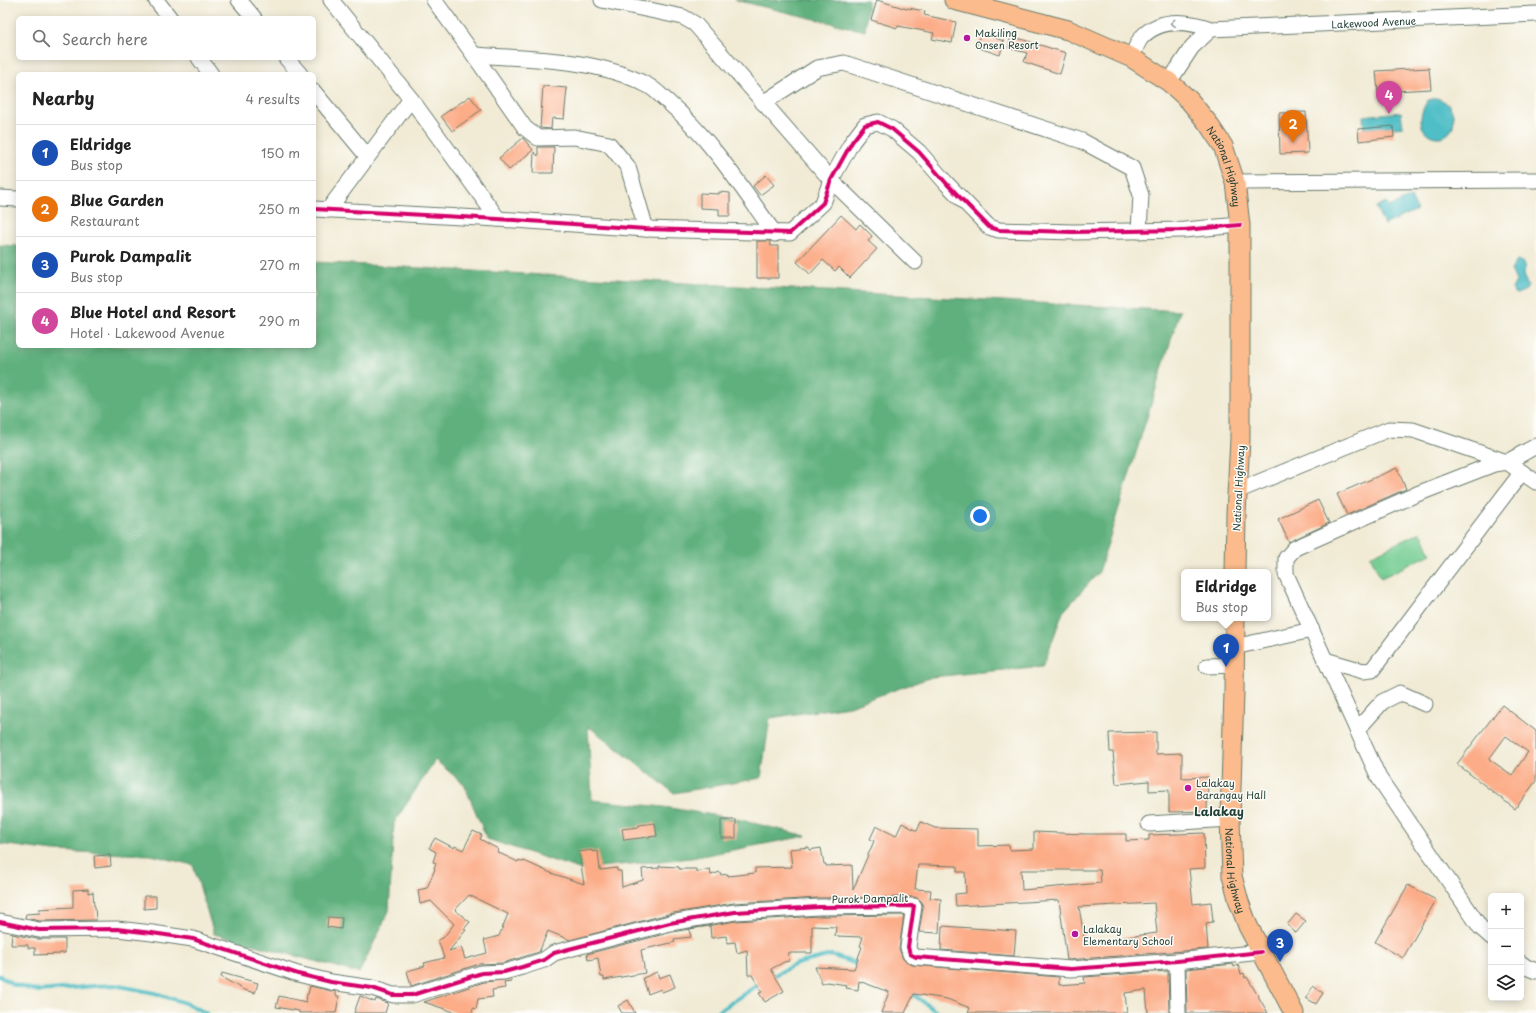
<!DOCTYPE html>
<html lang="en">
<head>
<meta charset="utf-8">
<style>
  :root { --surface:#fff; --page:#f2f2f2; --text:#222; --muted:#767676; --line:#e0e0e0; --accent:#b5179e }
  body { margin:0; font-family:"Playpen Sans",sans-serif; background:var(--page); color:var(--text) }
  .controls { position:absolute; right:12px; bottom:12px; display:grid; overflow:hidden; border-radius:6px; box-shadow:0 2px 10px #0003 }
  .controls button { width:36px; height:36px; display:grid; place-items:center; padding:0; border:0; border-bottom:1px solid var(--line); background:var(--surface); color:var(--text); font:20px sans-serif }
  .you { position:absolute; left:980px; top:516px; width:14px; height:14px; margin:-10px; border:3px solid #fff; border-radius:50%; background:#1a73e8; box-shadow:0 0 0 6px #1a73e833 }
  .badge { display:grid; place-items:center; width:26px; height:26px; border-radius:50%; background:var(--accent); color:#fff; font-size:13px; font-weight:700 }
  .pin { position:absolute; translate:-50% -33px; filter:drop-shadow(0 1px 2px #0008) }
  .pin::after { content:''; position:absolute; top:21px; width:14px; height:12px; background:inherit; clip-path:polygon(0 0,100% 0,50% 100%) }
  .popup { position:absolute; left:1181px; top:569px; width:90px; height:52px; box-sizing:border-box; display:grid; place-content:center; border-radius:6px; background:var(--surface); filter:drop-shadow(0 1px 3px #0005); font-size:13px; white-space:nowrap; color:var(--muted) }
  .popup b { font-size:15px; color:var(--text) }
  .popup::after { content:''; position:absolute; left:50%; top:100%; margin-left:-8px; border:8px solid transparent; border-top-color:var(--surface) }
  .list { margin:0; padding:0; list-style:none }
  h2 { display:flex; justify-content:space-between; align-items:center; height:52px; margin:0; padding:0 16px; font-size:17px }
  h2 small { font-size:13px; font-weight:400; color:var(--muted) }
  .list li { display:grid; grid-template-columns:26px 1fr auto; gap:12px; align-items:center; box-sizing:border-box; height:56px; padding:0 16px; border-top:1px solid var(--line) }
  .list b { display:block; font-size:15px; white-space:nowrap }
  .list p { margin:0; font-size:13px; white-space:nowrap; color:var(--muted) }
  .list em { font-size:13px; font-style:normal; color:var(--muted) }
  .icon { flex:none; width:22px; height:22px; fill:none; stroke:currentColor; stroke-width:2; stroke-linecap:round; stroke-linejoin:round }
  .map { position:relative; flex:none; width:1536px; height:1013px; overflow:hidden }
  .search { position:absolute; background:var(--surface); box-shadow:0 2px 10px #0003; left:16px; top:16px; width:300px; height:44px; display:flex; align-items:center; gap:10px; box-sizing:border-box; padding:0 14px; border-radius:6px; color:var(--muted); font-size:15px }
  .panel { position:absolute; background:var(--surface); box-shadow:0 2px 10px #0003; left:16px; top:72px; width:300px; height:276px; border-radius:6px }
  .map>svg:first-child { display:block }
  .green { fill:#74cd93; stroke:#4a8564 }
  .forest { fill:#5fb07d; stroke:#3f7658 }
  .water { fill:#50bec6; stroke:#387e7d }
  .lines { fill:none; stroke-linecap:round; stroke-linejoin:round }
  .stream { stroke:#50bec6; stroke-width:4 }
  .building { fill:#fcac87; fill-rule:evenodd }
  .minor-casing { stroke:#687a6c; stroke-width:17 }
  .major-casing { stroke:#687a6c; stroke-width:21 }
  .minor { stroke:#fff; stroke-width:15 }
  .major { stroke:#fbbb8c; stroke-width:19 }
  .cycleway-casing { stroke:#fdfcf7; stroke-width:6 }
  .cycleway { stroke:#d6006c; stroke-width:4 }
  .oneway { stroke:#8f9e9a }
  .poi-dot { fill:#b5179e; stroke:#fdfcf7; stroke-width:1.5 }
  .labels { text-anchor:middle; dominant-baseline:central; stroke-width:3; stroke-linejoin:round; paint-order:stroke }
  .street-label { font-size:10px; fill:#1f3d34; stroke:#fdfcf7 }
  .poi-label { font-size:10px; fill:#1f3d34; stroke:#fdfcf7; text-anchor:start }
  .quarter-label { font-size:12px; font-weight:bold; fill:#1f3d34; stroke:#fdfcf7 }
</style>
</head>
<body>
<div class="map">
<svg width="1536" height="1013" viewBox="0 0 1536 1013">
  <rect width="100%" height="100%" fill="#fdfcf7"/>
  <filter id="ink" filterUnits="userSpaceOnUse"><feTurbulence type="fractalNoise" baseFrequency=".025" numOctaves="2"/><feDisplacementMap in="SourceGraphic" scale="8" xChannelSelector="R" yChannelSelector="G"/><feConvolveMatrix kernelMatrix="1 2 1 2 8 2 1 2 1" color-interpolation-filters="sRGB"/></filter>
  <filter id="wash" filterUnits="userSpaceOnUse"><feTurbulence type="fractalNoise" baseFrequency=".012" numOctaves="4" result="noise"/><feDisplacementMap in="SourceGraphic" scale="16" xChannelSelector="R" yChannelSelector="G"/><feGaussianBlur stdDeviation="0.9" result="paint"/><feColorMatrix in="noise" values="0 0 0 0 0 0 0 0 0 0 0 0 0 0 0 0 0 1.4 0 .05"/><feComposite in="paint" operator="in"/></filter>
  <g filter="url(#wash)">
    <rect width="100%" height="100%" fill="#f1ebd5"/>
    <path class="green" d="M 1421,532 L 1431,554 L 1381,578 L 1370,556 Z"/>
    <g class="forest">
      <path d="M 735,0 L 868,0 L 865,31 Z"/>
      <path d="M 0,245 L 18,246 L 18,346 L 314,346 L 314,262 L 1180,311 L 1099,572 L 1063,612 L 1043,666 L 932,677 L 849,706 L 770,718 L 761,778 L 674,793 L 588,726 L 592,800 L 664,807 L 737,819 L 806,836 L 691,858 L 579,869 L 487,839 L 464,784 L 435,760 L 394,823 L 389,911 L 359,973 L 214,934 L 193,865 L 151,855 L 54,851 L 0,844 Z"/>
    </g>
    <g class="water">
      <path d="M 1437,98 C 1445,101 1451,105 1453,115 C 1460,151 1401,141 1428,100 Z"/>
      <path d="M 1401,112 L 1403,127 L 1364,131 L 1363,116 Z"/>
      <path d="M 1411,197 L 1417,210 L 1384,225 L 1376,207 L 1386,202 L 1389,207 Z"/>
      <path d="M 1517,261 L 1521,261 L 1525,266 L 1523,275 L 1528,286 L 1526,290 L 1517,294 L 1514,292 L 1512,289 L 1516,281 L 1511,270 Z"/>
    </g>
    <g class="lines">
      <g class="stream">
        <path d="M 0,976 L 14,985 L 39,991 L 94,986 L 114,985 L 155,993 L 188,1004 L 206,1013"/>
        <path d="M 771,977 L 796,964 L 831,955 L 860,965"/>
        <path d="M 910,992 L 938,1013"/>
        <path d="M 716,1013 L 762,982"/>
      </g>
    </g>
    <g id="blocks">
      <g class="building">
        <path d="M 877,0 L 907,9 L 908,8 L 925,11 L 924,15 L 956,22 L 952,43 L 932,39 L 934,33 L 898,26 L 897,28 L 871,20 Z"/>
        <path d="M 981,33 L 1004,41 L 1000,55 L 976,47 Z"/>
        <path d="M 1011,36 L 1066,53 L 1060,74 L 1024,62 L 1027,53 L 1008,48 Z"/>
        <path d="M 1429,68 L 1431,89 L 1378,92 L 1376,71 Z"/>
        <path d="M 543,86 L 567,88 L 564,119 L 552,118 L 551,129 L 540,128 Z"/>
        <path d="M 470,96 L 481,110 L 452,131 L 441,116 Z"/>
        <path d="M 1306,112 L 1308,153 L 1280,154 L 1279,113 Z"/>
        <path d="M 1393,126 L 1394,137 L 1359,141 L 1358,129 Z"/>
        <path d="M 523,138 L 533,150 L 509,170 L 499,158 Z"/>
        <path d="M 538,147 L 554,147 L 553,173 L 533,173 L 534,152 L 538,156 Z"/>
        <path d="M 766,175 L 774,185 L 760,195 L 753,186 Z"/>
        <path d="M 719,192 L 730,193 L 730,216 L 719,216 L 719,209 L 700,208 L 700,193 L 719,194 Z"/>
        <path d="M 841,215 L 856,229 L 860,224 L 872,236 L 868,241 L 877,249 L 850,278 L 839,267 L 835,271 L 823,260 L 810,274 L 797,262 Z"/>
        <path d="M 757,241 L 770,241 L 771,246 L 778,246 L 778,278 L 757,278 Z"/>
        <path d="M 1397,468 L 1406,489 L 1347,515 L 1337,494 Z"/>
        <path d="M 1318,500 L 1329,523 L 1289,542 L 1278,519 Z"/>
        <path d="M 1502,705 L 1536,731 L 1536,781 L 1515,809 L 1457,764 ZM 1506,736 L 1528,752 L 1512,775 L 1489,759 Z"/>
        <path d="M 1156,732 L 1156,754 L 1182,753 L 1182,778 L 1208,777 L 1207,811 L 1169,812 L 1169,790 L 1149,791 L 1149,781 L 1116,784 L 1113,752 L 1110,752 L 1109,733 Z"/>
        <rect x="721" y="820" width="15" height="18"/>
        <path d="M 921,822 L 935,828 L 978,829 L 978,846 L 1009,845 L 1010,850 L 1034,849 L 1034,832 L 1086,834 L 1126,834 L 1126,841 L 1149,840 L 1149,835 L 1204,833 L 1205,868 L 1189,869 L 1193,904 L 1211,902 L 1213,922 L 1206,923 L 1208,949 L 1067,960 L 1059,900 L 956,906 L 955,894 L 966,893 L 965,872 L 957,872 L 957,866 L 923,865 L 918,865 L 915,889 L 931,890 L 930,898 L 941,899 L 939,933 L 919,932 L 923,907 L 922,902 L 919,899 L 914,897 L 818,898 L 734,903 L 668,914 L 570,940 L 548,931 L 539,952 L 503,963 L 479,964 L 411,986 L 407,971 L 425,966 L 424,963 L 444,958 L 438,940 L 443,938 L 454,924 L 431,901 L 420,904 L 418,890 L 427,888 L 435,869 L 434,868 L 436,863 L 433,862 L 436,852 L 429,848 L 435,838 L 454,848 L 455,846 L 463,850 L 473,831 L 482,835 L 480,839 L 498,849 L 497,852 L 518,862 L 519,860 L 524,862 L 524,861 L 551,873 L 584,884 L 579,852 L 592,850 L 592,852 L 598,851 L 600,870 L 617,868 L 617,871 L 621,871 L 622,887 L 643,880 L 642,869 L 659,868 L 659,866 L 679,867 L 679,869 L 696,869 L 696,872 L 710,869 L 711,875 L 720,872 L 721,875 L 728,874 L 728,876 L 755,873 L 755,868 L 792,867 L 790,849 L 809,847 L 809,850 L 821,848 L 824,864 L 826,864 L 826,866 L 852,865 L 853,890 L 874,841 L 870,839 L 876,826 L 896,836 L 902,823 L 917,831 ZM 1021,870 L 1100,870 L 1101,883 L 1022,890 ZM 469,895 L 508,914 L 499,936 L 484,940 L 487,953 L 465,959 L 461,947 L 449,951 L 466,930 L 464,929 L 470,922 L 455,910 ZM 1154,903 L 1157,933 L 1112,939 L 1113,941 L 1085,943 L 1079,907 Z"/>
        <path d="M 655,823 L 657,836 L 624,840 L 622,829 L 639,827 L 639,825 Z"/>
        <path d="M 110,855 L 111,866 L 95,868 L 94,856 Z"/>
        <path d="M 1408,885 L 1436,900 L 1403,958 L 1375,942 Z"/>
        <path d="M 88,889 L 88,893 L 93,892 L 94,906 L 95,906 L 96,920 L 40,921 L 25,918 L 26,914 L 40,913 L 39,909 L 73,907 L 73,890 Z"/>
        <path d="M 144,896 L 156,896 L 156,908 L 144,909 Z"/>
        <path d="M 1296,914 L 1306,921 L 1296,933 L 1287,925 Z"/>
        <path d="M 904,915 L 899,949 L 903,959 L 912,965 L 1059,977 L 1059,985 L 1085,983 L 1084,977 L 1168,971 L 1169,1013 L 1148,1013 L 1146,990 L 1125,993 L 1127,1013 L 968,1013 L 970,1008 L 947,999 L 914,994 L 905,1013 L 881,1013 L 889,992 L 859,981 L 858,990 L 846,988 L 847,985 L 827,982 L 822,984 L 815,967 L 854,969 L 862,947 L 860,946 L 863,937 L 835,936 L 836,927 L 812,926 L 812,953 L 788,953 L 789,961 L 784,962 L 771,969 L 784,991 L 765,1002 L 759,993 L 762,992 L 752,975 L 748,975 L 747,950 L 737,953 L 735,942 L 727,943 L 726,936 L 711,938 L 710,926 L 689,929 L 691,937 L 674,939 L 675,942 L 641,950 L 645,973 L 604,980 L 604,977 L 601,977 L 598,958 L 588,960 L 587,954 L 672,932 L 736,921 L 819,916 Z"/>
        <path d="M 328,917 L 342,918 L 341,929 L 327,927 Z"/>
        <path d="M 942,926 L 1016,931 L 1014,956 L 941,950 Z"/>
        <path d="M 12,934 L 37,939 L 65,939 L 65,953 L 60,953 L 60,954 L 35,955 L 35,948 L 28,948 L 28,945 L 11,945 Z"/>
        <path d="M 1233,964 L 1234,967 L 1238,965 L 1241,974 L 1244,973 L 1245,978 L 1247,977 L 1268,1013 L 1187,1013 L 1186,969 Z"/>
        <path d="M 657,972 L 659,978 L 670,974 L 675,987 L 662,992 L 661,989 L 648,994 L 643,978 Z"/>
        <path d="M 222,973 L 258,983 L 255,993 L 244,990 L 221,977 Z"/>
        <path d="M 511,979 L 511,982 L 504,983 L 505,988 L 492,990 L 493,997 L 478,999 L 476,1009 L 473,1008 L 472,1013 L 457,1013 L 424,1002 L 484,982 Z"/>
        <path d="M 310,986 L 336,992 L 336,996 L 339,996 L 336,1013 L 299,1013 L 299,1011 L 276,1007 L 279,996 L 306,1002 L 307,994 L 308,994 Z"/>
        <path d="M 1313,986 L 1323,993 L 1316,1004 L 1306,998 Z"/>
        <path d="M 360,996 L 375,1002 L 376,999 L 388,1003 L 385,1013 L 354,1013 Z"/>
        <path d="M 628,1000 L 635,1013 L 622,1013 L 618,1006 Z"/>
      </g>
    </g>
  </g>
  <g filter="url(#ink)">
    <use href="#blocks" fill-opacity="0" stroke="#687a6c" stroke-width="1"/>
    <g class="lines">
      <g class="minor-casing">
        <g id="minor">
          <path d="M 156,0 L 170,18"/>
          <path d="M 239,0 L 254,18"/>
          <path d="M 331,0 L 411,99 L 498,219"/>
          <path d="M 434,0 L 474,55 L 525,128 L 538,138 L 574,137 L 609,144 L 628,167 L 646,229"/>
          <path d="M 602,0 L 683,17 L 695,24 L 831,180 L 915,262"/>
          <path d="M 474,55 C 530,59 596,58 647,85 C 655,89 661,96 668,102 C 711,139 742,188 775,234"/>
          <path d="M 199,58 L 211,74"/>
          <path d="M 286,58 L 300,74"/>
          <path id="s1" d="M 1132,58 C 1134,52 1137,43 1141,38 C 1160,17 1188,21 1211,29 L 1536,14"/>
          <path d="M 1169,82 L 1192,47 L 1211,29"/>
          <path d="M 314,92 L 367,156"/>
          <path d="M 763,103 L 817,68 L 844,63 L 1082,141 L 1132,168 L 1141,195 L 1139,231"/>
          <path d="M 1235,182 L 1536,180"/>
          <path d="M 0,198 L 18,199"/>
          <path d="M 314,209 L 498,219 L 646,229 L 790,233 L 823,203 L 831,180 L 852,142 L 865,125 L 878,122 L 892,129 L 919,152 L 947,184 L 989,227 L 999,230 L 1073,232 L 1184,230 L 1240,225"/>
          <path d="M 328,210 L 411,99"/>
          <path d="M 1237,491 L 1389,429 L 1413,430 L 1507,462 L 1536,482"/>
          <path d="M 1234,647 L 1312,630"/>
          <path d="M 1325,660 L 1363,671 L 1372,670 L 1522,472"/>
          <path d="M 1207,666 L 1235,665"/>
          <path d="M 1357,730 L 1382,702 L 1400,693 L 1425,704"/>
          <path d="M 1149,824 L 1230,819"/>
          <path d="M 0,922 L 39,930 L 117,929 L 152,933 L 193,939 L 298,974 L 331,982 L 372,988 L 393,995 L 412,995 L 482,973 L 504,972 L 522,967 L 544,960 L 554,953 L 565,950 L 670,923 L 735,912 L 819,907 L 914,906 L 908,947 L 910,954 L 916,957 L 1071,969 L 1177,961 L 1261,952"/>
          <path d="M 1491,937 L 1480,927 L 1379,778 L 1286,574 L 1286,558 L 1295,548 L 1417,494 L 1494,464 L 1507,462 L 1536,446"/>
          <path d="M 1177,961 L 1178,1013"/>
          <path d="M 1521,963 L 1526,967 L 1536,971"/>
        </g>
      </g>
      <g class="major-casing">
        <g id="major">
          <path id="s2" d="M 954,0 L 1068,30 L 1132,58 L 1169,82 L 1189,100 L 1207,122 L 1223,146 L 1235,182 L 1240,225 L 1240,439 L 1236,514 L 1235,572"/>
          <path id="s3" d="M 1235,618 L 1234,692 L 1230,819 L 1232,876 L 1239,902 L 1248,926 L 1294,1013"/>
        </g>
      </g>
      <use href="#minor" class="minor"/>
      <use href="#major" class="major"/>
      <g class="cycleway-casing">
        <g id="cycleway">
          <path d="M 314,209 L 498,219 L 646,229 L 790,233 L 823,203 L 831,180 L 852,142 L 865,125 L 878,122 L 892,129 L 919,152 L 947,184 L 989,227 L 999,230 L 1073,232 L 1184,230 L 1240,225"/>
          <path d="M 0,922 L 39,930 L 117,929 L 152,933 L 193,939 L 298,974 L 331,982 L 372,988 L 393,995 L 412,995 L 482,973 L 504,972 L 522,967 L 544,960 L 554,953 L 565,950 L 670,923 L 735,912 L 819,907 L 914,906 L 908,947 L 910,954 L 916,957 L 1071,969 L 1177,961 L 1261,952"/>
        </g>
      </g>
      <use href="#cycleway" class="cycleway"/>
    </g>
    <defs><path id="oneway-chevron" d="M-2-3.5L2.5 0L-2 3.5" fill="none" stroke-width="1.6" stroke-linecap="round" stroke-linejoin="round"/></defs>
    <use class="oneway" href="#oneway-chevron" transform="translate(1173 23) rotate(175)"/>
  </g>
  <g class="poi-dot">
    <circle cx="967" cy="38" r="4"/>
    <circle cx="1188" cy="788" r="4"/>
    <circle cx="1075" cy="934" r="4"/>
  </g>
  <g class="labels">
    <g class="street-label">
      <text stroke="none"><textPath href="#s1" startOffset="260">Lakewood Avenue</textPath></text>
      <text stroke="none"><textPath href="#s2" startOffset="336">National Highway</textPath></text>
      <text transform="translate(1238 488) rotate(-87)">National Highway</text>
      <text stroke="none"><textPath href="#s3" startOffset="253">National Highway</textPath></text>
      <text transform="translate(870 898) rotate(-1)">Purok Dampalit</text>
    </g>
    <g class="poi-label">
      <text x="975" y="32">Makiling<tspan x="975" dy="12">Onsen Resort</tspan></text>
      <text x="1196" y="782">Lalakay<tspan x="1196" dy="12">Barangay Hall</tspan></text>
      <text x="1083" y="928">Lalakay<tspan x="1083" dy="12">Elementary School</tspan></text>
    </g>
    <g class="quarter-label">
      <text x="1219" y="811">Lalakay</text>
    </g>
  </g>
</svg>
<div class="controls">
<button>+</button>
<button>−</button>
<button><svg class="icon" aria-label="layers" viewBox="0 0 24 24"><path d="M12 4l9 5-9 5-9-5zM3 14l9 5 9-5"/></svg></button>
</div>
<div class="you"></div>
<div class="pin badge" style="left:1226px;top:667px;background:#1a4fb4">1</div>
<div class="popup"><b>Eldridge</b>Bus stop</div>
<div class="pin badge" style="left:1293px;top:143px;background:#e8710a">2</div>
<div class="pin badge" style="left:1280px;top:962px;background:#1a4fb4">3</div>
<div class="pin badge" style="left:1389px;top:114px;background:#d1479c">4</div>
<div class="search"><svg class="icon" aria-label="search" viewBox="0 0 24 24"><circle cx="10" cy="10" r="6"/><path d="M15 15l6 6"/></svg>Search here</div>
<section class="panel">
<h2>Nearby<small>4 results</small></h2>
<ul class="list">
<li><span class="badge" style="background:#1a4fb4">1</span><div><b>Eldridge</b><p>Bus stop</p></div><em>150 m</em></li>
<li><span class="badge" style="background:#e8710a">2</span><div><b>Blue Garden</b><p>Restaurant</p></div><em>250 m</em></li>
<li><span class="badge" style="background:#1a4fb4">3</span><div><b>Purok Dampalit</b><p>Bus stop</p></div><em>270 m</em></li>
<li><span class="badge" style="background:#d1479c">4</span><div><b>Blue Hotel and Resort</b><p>Hotel · Lakewood Avenue</p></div><em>290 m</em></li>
</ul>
</section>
</div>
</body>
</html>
